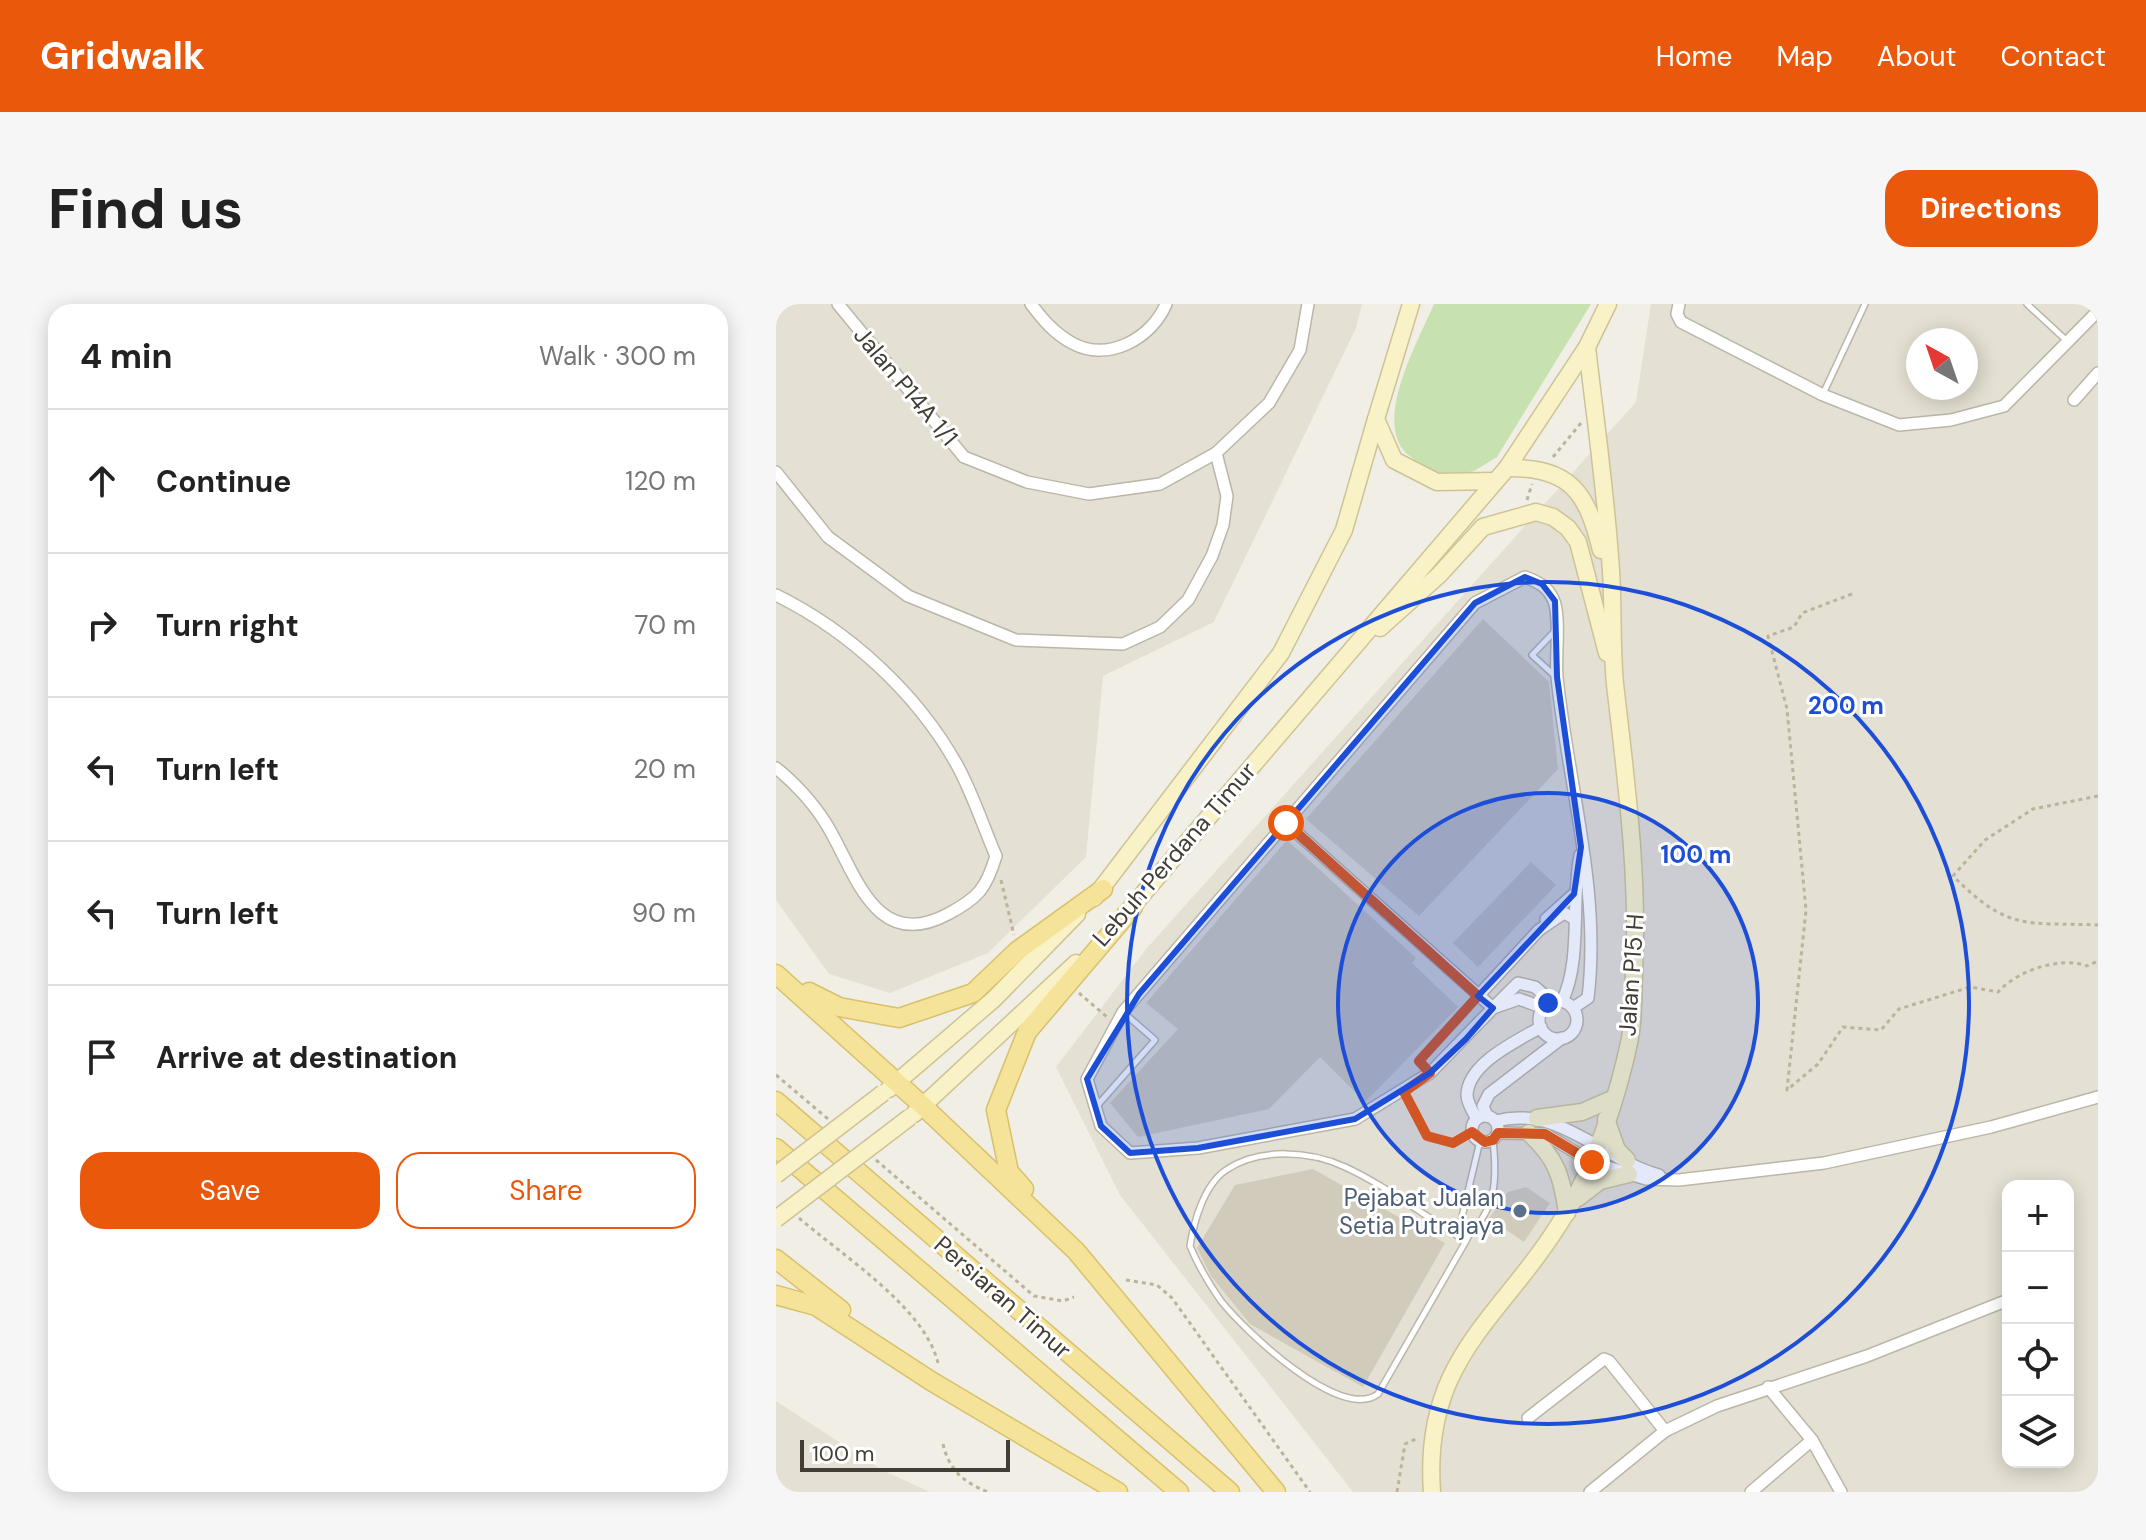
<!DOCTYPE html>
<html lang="en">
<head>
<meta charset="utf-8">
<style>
  :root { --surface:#fff; --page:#f6f6f6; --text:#222; --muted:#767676; --line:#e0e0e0; --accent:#ea580c }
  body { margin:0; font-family:"DM Sans",sans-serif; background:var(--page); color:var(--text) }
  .controls { position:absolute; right:24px; bottom:24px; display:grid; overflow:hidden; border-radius:16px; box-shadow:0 4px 20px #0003 }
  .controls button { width:72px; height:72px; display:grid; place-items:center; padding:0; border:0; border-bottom:2px solid var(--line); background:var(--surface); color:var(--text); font:40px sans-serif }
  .compass { position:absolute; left:1130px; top:24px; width:72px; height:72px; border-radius:50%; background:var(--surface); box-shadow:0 4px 20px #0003; rotate:320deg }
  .scale { position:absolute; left:24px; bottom:20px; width:210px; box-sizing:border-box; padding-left:8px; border:4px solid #423e35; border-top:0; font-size:22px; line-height:28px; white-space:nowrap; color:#423e35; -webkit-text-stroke:6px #fff; paint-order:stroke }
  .stop { position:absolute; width:24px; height:24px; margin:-18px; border:6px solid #ea580c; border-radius:50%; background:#fff }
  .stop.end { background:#ea580c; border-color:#fff; box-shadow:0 2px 8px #0008 }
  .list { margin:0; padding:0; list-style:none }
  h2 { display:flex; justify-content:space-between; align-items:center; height:104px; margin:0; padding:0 32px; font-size:34px }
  h2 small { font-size:26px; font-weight:400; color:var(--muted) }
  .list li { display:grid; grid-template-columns:52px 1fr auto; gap:24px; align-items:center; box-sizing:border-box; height:144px; padding:0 32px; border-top:2px solid var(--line) }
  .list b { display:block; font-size:30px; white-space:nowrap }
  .list em { font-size:26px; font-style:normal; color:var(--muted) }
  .actions { display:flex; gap:16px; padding:24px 32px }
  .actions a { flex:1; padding:18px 0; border:2px solid var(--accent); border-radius:24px; text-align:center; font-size:28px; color:var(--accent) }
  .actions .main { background:var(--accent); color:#fff }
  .icon { flex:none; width:44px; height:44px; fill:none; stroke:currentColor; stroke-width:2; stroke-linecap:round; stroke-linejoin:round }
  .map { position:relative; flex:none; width:1322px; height:1188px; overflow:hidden; border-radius:24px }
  header { display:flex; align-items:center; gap:48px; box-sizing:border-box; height:112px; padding:0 40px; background:var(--accent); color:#fff }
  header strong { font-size:38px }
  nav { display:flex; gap:44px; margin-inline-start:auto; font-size:28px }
  .intro { display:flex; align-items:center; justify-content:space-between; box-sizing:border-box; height:192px; padding:0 48px }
  h1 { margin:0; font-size:56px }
  .button { padding:20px 36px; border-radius:24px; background:var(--accent); color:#fff; font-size:28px; font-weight:700 }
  main { display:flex; gap:48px; padding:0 48px }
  aside { flex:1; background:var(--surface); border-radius:24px; box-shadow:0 4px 20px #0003 }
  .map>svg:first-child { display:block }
  .residential { fill:#e4e0d3; fill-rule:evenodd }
  .green { fill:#c7e2b0 }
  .building { fill:#d1cbbb }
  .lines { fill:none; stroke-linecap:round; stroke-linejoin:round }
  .lane-casing { stroke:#bbb6a8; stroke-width:8 }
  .street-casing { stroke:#bbb6a8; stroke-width:14 }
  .secondary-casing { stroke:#cdc397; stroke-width:19 }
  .primary-casing { stroke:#d8c16b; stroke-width:21 }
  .path { stroke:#bcb39b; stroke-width:3; stroke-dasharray:4 4; stroke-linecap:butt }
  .lane { stroke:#fff; stroke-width:5 }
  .street { stroke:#fff; stroke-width:11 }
  .secondary { stroke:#f9f2c6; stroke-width:16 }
  .primary { stroke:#f5e399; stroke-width:18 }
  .secondary-bridge-casing { stroke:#cdc397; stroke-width:19; stroke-linecap:butt }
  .secondary-bridge { stroke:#f9f2c6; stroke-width:16 }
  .route { stroke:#ea580c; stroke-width:10 }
  .marked { fill:#1d4ed8; fill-opacity:0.2; stroke:#1d4ed8; stroke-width:6; stroke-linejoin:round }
  .ring { fill:none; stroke:#1d4ed8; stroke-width:4 }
  .service-dot { fill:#5c6f8a; stroke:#fff; stroke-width:3 }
  .labels { text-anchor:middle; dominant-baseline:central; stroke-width:6; stroke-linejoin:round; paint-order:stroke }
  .street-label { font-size:24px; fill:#423e35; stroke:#fff }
  .service-label { font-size:24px; fill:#4e5e75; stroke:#fff; text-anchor:end }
  .centre { fill:#1d4ed8; stroke:#fff; stroke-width:4 }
  .ring-label { font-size:24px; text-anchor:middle; font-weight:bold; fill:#1d4ed8; stroke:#fff; stroke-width:6; stroke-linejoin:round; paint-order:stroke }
</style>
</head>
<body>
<header>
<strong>Gridwalk</strong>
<nav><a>Home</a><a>Map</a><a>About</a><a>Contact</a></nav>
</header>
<div class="intro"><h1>Find us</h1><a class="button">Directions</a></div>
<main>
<aside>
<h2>4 min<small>Walk · 300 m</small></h2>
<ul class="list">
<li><svg class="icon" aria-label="ahead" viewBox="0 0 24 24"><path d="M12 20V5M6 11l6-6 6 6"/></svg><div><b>Continue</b></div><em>120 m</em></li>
<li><svg class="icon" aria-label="right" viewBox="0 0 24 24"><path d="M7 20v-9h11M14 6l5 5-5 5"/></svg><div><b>Turn right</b></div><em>70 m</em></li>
<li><svg class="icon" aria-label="left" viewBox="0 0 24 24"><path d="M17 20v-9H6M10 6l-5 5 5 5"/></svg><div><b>Turn left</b></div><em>20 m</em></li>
<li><svg class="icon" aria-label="left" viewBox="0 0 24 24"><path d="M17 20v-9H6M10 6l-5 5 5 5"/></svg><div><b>Turn left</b></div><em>90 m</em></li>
<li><svg class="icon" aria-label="arrive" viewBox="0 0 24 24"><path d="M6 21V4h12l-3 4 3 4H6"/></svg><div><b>Arrive at destination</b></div></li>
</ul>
<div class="actions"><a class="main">Save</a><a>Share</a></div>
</aside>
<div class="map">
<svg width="1322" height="1188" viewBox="0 0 1322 1188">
  <rect width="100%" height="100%" fill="#f1eee5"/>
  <g class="residential">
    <path d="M 0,0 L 586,0 L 580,24 L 438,318 L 327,372 L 310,553 L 212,649 L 114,689 L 53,670 L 0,596 Z"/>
    <path d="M 875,0 L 1322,0 L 1322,1188 L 577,1188 L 344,891 L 280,763 L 371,644 L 860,98 ZM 1142,36 L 1190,36 L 1190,84 L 1142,84 ZM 1232,882 L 1292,882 L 1292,1158 L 1232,1158 Z"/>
    <path d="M 0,1097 L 106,1166 L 154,1188 L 0,1188 Z"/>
  </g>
  <path class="green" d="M 658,0 L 815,0 L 721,153 L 698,167 L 668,173 C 655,166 642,159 631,150 C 596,117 643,36 658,0 Z"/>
  <g class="building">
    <path d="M 707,315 L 773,378 L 782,465 L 643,612 L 530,515 Z"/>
    <path d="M 511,536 L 640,654 L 636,659 L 682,703 L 589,798 L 544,753 L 493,805 L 362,833 L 334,799 L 402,725 L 370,699 Z"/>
    <path d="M 755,558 L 780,581 L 702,663 L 677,639 Z"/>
    <path d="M 537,865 L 669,939 L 587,1083 L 474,1020 L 435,972 L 421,944 L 459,881 Z"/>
    <path d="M 750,883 L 774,899 L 748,938 L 713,914 L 732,888 Z"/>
  </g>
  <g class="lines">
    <g class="lane-casing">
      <g id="lane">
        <path d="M 1251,0 L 1291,37"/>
        <path d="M 1047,90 L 1089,0"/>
        <path d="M 779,327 L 756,351 L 780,373"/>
        <path d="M 654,769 L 643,757 L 701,693"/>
        <path d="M 320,803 L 379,736 L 348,709"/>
        <path d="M 704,837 L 685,917 L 693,931 C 721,903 721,873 717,836"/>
        <path d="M 690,937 C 651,914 609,881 569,863 C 535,847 483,843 450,866 C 428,881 418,917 414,942 C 422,961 433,980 445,997 C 469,1027 564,1118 602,1090 L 690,937 L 693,931"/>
      </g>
    </g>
    <g class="street-casing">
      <g id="street">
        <path d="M 62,0 L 188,153 L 251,178 L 313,190 L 384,180 L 440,149 L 493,99 L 524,46 L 532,0"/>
        <path d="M 255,0 C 267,16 278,29 296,39 C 332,59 376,34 390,0"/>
        <path d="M 903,0 L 901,10 L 905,18 L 1047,91 L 1123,121 L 1175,116 L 1228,102 L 1322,7"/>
        <path d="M 1298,96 L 1322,69"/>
        <path d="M 0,168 L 52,233 L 132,292 L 240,336 L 347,340 L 384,323 L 412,296 L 436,252 L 447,221 L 451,192 L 440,149"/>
        <path d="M 0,291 C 73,327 141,389 181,461 C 197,490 207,522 220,552 C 210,585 202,594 172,610 C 97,650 79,565 49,518 C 37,499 18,478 0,464"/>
        <path d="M 510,519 L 717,704 L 742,679 L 759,683 L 776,698"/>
        <path d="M 770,615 L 798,590"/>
        <path d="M 702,692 L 763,626 L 788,609 L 797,614"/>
        <path d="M 786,697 C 806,658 795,595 804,551"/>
        <circle cx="782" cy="716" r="19"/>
        <path d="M 768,704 L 743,695 L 717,704 L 654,769 L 579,815 L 422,844 L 354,849 L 325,822 L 311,775 L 347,708 L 699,299 L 749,273 C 762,278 771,282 777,295 C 785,310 779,354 781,373 C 792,480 825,586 812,694 L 797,704"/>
        <circle cx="709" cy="825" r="13"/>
        <path d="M 711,812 L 707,802 L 713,790 L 786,734"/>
        <path d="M 701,815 C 697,808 691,799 691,791 C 692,759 741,737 765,723"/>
        <path d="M 720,817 C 782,800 827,856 883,871"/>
        <path d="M 722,829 L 769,830 L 816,858 L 870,875 L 903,876 L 1048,859 L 1215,823 L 1322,793"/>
        <path d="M 992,1083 L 1036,1136 L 1065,1188"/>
        <path d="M 752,1114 L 828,1055 L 833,1057 L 889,1127"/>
        <path d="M 814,1188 L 889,1127 L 941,1102 L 1091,1052 L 1232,996"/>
        <path d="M 975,1188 L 1036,1136"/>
      </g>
    </g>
    <g class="secondary-casing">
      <g id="secondary">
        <path d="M 635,0 L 600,115 L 618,156 L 661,178 L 719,177"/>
        <path d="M 731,164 C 795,163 811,189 825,246"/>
        <path d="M 604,324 L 663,271 L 707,223 L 760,208 L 777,213 L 792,224 L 802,238 L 831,349"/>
        <path d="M 318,594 L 505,349 L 568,226 L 600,115"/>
        <path d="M 348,612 L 731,164 L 811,43 L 832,0"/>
        <path d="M 113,785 L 218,695 L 301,610"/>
        <path d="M 138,810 L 300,659"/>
        <path d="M 761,814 L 806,808 L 836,795"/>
        <path d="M 830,815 L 841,846 L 851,856"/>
        <path d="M 753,829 C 780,854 786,872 791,909"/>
        <path d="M 802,894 L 824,877 L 853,870"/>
        <path d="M 656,1188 C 646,1051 728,1014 790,909 C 819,862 843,789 854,734 C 858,713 857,690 858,668 C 863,571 850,476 839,380 C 835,338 838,295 834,253 C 829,183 819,113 811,43"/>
      </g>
    </g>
    <g class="primary-casing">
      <g id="primary">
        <path d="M 0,670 L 147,802 L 300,947 L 500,1188"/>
        <path d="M 33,688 L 63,703 L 123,714 L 197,689 L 241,647 L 327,585"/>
        <path d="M 0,797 L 454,1188"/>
        <path d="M 0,844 L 403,1188"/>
        <path d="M 248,885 L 233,868 L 220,806 L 251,728 L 357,603"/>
        <path d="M 0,955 L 65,1006"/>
        <path d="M 0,991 L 40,1002 L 155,1077 L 342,1188"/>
      </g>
    </g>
    <g class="path">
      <path d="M 777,153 L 805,119"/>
      <path d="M 751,196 L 756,180"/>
      <path d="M 1076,290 L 1026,309 L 1018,323 L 992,332 L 1011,405 L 1030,606 L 1011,786 L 1042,760 L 1067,723 L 1105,726 L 1123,705 L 1194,683 L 1222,688 C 1241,667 1283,652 1311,662 L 1322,657"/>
      <path d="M 1322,492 L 1257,505 L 1209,536 L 1177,572 C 1233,628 1249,618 1322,621"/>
      <path d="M 225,576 L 238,631"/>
      <path d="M 303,689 L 331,713"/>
      <path d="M 0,771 L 52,815"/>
      <path d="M 631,795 C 649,829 655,852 696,828"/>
      <path d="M 100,856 L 258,992 L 287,997 L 298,993"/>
      <path d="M 23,914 C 67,952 149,1004 162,1059"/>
      <path d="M 350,976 L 381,981 L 396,994 L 534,1188"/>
      <path d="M 167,1140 C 173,1166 187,1178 212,1188"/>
      <path d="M 621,1188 L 629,1140 L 642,1134"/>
    </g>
    <use href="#lane" class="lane"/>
    <use href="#street" class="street"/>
    <use href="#secondary" class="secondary"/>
    <use href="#primary" class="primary"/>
    <g class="secondary-bridge-casing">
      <g id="secondary-bridge">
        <path d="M 0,871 L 107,789"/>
        <path d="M 0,915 L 134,813"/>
      </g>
    </g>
    <use href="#secondary-bridge" class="secondary-bridge"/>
  </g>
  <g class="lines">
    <path class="route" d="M 510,519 L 702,692 L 643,757 L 654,769 L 628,788 L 651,832 L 677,839 L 696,828 L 709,838 L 717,836 L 722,829 L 769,830 L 816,858"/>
  </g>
  <path class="marked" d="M 749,273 L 766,280 L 779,297 L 781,373 L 805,543 L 798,590 L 702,692 L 717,704 L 690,735 L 654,769 L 579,815 L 422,844 L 354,849 L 325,822 L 311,775 L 363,690 L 699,299 Z"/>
  <circle cx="772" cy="699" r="210" fill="#1d4ed8" fill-opacity=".12"/>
  <g class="ring">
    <circle cx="772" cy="699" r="210"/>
    <circle cx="772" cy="699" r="421"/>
  </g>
  <circle class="service-dot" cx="744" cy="907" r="8"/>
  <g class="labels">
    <g class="street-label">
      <text transform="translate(130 82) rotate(50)">Jalan P14A 1/1</text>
      <text transform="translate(398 550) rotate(-49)">Lebuh Perdana Timur</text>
      <text transform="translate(855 671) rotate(-86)">Jalan P15 H</text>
      <text transform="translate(227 993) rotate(41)">Persiaran Timur</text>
    </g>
    <g class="service-label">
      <text x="728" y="893">Pejabat Jualan<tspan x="728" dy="28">Setia Putrajaya</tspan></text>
    </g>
  </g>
  <circle cx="772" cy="699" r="12" class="centre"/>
  <g class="ring-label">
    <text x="1070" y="410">200 m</text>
    <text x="920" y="559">100 m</text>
  </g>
</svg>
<div class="controls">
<button>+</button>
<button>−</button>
<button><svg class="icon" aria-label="locate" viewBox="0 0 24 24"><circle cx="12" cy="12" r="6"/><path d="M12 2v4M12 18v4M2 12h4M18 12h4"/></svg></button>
<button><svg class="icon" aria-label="layers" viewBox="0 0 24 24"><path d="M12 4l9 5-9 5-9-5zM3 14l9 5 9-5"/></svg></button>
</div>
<svg class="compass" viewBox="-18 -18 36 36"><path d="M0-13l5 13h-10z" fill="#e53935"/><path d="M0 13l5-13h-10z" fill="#767676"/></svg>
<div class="scale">100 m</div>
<div class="stop" style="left:510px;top:519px"></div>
<div class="stop end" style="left:816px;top:858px"></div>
</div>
</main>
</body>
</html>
